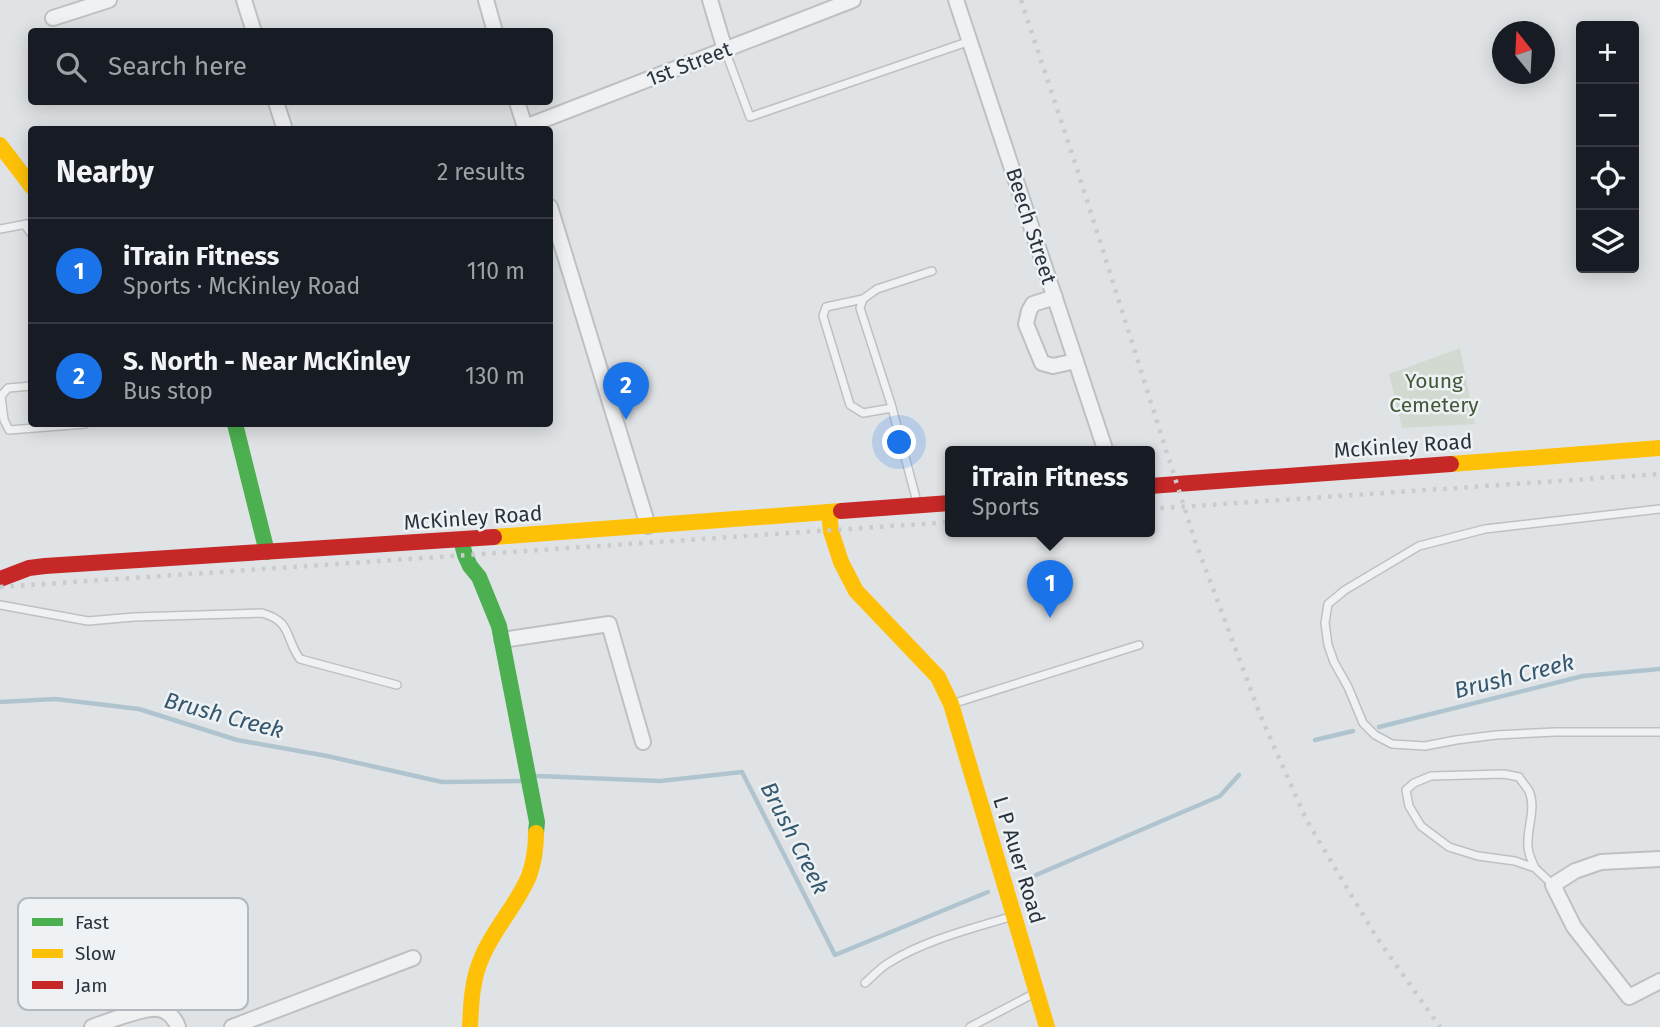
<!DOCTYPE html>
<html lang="en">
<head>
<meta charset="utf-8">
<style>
  :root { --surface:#171b24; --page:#20242c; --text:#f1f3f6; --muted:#9ea1a6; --line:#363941; --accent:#1a73e8 }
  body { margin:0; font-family:"Fira Sans",sans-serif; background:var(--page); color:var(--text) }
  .controls { position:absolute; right:21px; top:21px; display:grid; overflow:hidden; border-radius:7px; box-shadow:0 4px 18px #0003 }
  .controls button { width:63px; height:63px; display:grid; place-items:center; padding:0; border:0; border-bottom:2px solid var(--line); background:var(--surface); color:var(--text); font:35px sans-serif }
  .compass { position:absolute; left:1492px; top:21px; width:63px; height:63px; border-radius:50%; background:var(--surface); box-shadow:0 4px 18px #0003; rotate:342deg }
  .you { position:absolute; left:900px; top:443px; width:24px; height:24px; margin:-18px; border:5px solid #fff; border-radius:50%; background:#1a73e8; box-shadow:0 0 0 10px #1a73e833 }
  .badge { display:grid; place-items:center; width:46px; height:46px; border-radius:50%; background:var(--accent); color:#fff; font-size:23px; font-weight:700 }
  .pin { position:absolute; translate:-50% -58px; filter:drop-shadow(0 2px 4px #0008) }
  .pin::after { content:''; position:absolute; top:37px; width:24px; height:21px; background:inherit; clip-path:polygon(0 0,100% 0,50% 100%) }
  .popup { position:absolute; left:945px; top:446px; width:210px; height:91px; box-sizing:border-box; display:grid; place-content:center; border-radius:7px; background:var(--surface); filter:drop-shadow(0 2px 5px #0005); font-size:23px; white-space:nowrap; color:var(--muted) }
  .popup b { font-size:26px; color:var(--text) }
  .popup::after { content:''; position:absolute; left:50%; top:100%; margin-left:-14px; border:14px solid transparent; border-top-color:var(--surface) }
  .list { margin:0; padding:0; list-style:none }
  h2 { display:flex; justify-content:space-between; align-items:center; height:91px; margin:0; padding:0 28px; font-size:30px }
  h2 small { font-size:23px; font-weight:400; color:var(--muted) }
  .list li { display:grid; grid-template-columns:46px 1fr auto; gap:21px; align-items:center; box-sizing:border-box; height:105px; padding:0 28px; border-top:2px solid var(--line) }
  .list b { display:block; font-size:26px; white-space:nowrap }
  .list p { margin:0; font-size:23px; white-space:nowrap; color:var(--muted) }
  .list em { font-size:23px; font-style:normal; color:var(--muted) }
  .icon { flex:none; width:38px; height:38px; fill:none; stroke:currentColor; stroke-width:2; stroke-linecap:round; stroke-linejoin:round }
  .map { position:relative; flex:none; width:1660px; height:1027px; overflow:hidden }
  .search { position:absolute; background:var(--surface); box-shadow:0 4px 18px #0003; left:28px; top:28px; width:525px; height:77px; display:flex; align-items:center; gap:18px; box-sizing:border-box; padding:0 24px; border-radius:7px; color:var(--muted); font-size:26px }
  .panel { position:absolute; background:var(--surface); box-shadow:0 4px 18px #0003; left:28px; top:126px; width:525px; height:301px; border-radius:7px }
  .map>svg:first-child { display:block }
  .green { fill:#d2d9d1 }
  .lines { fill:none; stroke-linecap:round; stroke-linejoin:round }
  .stream { stroke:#b0c4cf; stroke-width:4.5 }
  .lane-casing { stroke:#bec1c3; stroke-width:10 }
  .street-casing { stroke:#bec1c3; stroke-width:18 }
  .lane { stroke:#f0f1f2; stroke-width:7 }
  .street { stroke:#f0f1f2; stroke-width:14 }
  .fast { stroke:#4caf50; stroke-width:16 }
  .slow { stroke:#ffc107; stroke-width:16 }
  .jam { stroke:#c62828; stroke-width:16 }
  .rail { stroke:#c9cbcd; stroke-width:4.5; stroke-dasharray:3.5 7; stroke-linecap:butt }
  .labels { text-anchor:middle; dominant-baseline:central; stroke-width:5; stroke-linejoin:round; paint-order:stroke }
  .street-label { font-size:21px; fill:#29333d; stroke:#eef2f5 }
  .park-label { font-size:21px; fill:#425837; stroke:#eef2f5 }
  .water-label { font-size:23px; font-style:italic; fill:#35586e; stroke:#eef2f5 }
  .key { fill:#eef2f5; stroke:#b3b9be; stroke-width:2 }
  .key-label { font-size:19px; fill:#29333d }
</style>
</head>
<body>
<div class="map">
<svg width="1660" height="1027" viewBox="0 0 1660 1027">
  <rect width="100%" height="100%" fill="#e0e3e5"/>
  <path class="green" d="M 1460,348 L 1475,424 L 1402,428 L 1389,374 Z"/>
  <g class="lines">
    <g class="stream">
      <path d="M 0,702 L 55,699 L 139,709 L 237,740 L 327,756 L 442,782 L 520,781"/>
      <path d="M 1379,727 L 1583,676 L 1660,669"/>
      <path d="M 1315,740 L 1353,731"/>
      <path d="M 538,776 L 660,781 L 742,772 L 835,955 L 988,892"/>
      <path d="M 1029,878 L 1220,796 L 1239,775"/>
    </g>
    <g class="lane-casing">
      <g id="lane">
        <path d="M 725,50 L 750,117 L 970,41"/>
        <path d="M 25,225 L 32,235"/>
        <path d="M 0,229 L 32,223"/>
        <path d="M 863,299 L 826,307 L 823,316 L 850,405 L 863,413 L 892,408"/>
        <path d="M 32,386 L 8,388 L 1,396 L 4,420 L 9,430 L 85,424"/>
        <path d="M 917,502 L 891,404 L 860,308 L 863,299 L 877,289 L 932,271"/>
        <path d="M 1660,509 L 1485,529 L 1419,546 L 1345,590 L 1328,604 L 1325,623 L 1328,645 L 1334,662 L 1348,687 L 1363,723 L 1375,735 L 1392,744 L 1425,746 L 1456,740 L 1496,735 L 1555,732 L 1660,732"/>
        <path d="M 0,605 L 88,621 L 134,617 L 262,613 C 293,622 284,637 300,659 L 397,685"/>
        <path d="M 955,703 L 1139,645"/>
        <path d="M 1535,868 C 1531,859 1527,851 1528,841 C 1528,825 1536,807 1529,791 C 1526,786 1522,782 1519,777 L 1504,774 L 1431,776 L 1414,783 L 1406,790 L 1409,806 L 1421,826 L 1449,847 L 1478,856 L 1515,861 L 1535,868 L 1553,885"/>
        <path d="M 865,983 C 873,976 881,967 890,962 C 926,940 970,929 1010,917"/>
        <path d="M 970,1027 L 1033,994"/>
      </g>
    </g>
    <g class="street-casing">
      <g id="street">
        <path d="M 244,0 L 254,32"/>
        <path d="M 486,0 L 495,32"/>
        <path d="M 710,0 L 725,50"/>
        <path d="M 956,0 L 1106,452"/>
        <path d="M 53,18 L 109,0"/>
        <path d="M 276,102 L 285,130"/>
        <path d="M 517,102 L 526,130"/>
        <path d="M 525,127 L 853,0"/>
        <path d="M 550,207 L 648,526"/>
        <path d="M 1055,297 L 1033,304 L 1029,311 L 1026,324 L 1042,363 L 1053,366 L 1076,361"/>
        <path d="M 502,640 L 609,624 L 643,742"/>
        <path d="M 1660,859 L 1601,862 L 1575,871 L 1553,885 L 1574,927 L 1629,997 L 1660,981"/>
        <path d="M 92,1027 C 106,1022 144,1007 158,1009 C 167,1010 175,1018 178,1027"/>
        <path d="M 232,1027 L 413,958"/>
      </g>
    </g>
    <use href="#lane" class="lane"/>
    <use href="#street" class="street"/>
    <g class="fast">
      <path d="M 235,424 L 267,552"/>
      <path d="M 461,540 L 465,555 L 470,566 L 479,577 L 499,626 L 537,822 L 536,833"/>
    </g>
    <g class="slow">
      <path d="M 0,145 L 32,187"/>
      <path d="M 1451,464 L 1660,448"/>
      <path d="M 829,513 L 831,531 L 841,562 L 856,591 L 938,677 L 951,704 L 1047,1027"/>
      <path d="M 494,537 L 841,511"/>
      <path d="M 470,1027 C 471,1003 472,979 482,957 C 494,928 517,905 529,876 C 534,862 536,847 536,833"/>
    </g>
    <g class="jam">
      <path d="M 1150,486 L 1451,464"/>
      <path d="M 841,511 L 950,503"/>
      <path d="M 0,579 L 29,568 L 45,566 L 494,537"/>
    </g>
    <g class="rail">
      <path d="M 1021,0 L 1078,172 L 1194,538 L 1261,717 L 1307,821 L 1377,938 L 1440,1027"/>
      <path d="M 1150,509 L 1660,474"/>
      <path d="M 0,587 L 950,522"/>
    </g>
  </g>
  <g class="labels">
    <g class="street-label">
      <text transform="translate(689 64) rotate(-21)">1st Street</text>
      <text transform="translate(1031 226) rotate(72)">Beech Street</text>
      <text transform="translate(1403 446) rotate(-4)">McKinley Road</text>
      <text transform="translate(473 518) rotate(-4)">McKinley Road</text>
      <text transform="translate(1019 860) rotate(73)">L P Auer Road</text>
    </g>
    <g class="park-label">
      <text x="1434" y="381">Young<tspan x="1434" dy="24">Cemetery</tspan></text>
    </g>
    <g class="water-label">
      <text transform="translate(1514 676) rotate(-14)">Brush Creek</text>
      <text transform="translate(224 715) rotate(15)">Brush Creek</text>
      <text transform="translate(795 838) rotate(63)">Brush Creek</text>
    </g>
  </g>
  <rect x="18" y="898" width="230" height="112" rx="10" class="key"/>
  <rect x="32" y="918" width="31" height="8" fill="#4caf50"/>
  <rect x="32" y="949" width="31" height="9" fill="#ffc107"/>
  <rect x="32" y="981" width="31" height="8" fill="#c62828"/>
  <g class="key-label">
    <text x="75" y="929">Fast</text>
    <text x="75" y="960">Slow</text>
    <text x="75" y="992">Jam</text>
  </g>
</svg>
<div class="controls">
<button>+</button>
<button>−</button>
<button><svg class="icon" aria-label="locate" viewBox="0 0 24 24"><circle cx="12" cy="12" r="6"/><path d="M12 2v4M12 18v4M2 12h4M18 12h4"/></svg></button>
<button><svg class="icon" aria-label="layers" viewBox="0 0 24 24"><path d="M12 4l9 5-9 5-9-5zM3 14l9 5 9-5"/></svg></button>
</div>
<svg class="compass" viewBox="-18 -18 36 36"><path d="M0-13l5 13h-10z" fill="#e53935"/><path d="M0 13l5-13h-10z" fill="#9ea1a6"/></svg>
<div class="you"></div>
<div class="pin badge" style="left:1050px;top:618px">1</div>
<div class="popup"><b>iTrain Fitness</b>Sports</div>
<div class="pin badge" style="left:626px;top:420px">2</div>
<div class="search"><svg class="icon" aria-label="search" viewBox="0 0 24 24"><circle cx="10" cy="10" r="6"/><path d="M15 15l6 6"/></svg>Search here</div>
<section class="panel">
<h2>Nearby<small>2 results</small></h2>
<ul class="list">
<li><span class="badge">1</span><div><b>iTrain Fitness</b><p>Sports · McKinley Road</p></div><em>110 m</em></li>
<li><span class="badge">2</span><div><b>S. North - Near McKinley</b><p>Bus stop</p></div><em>130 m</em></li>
</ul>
</section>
</div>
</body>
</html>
